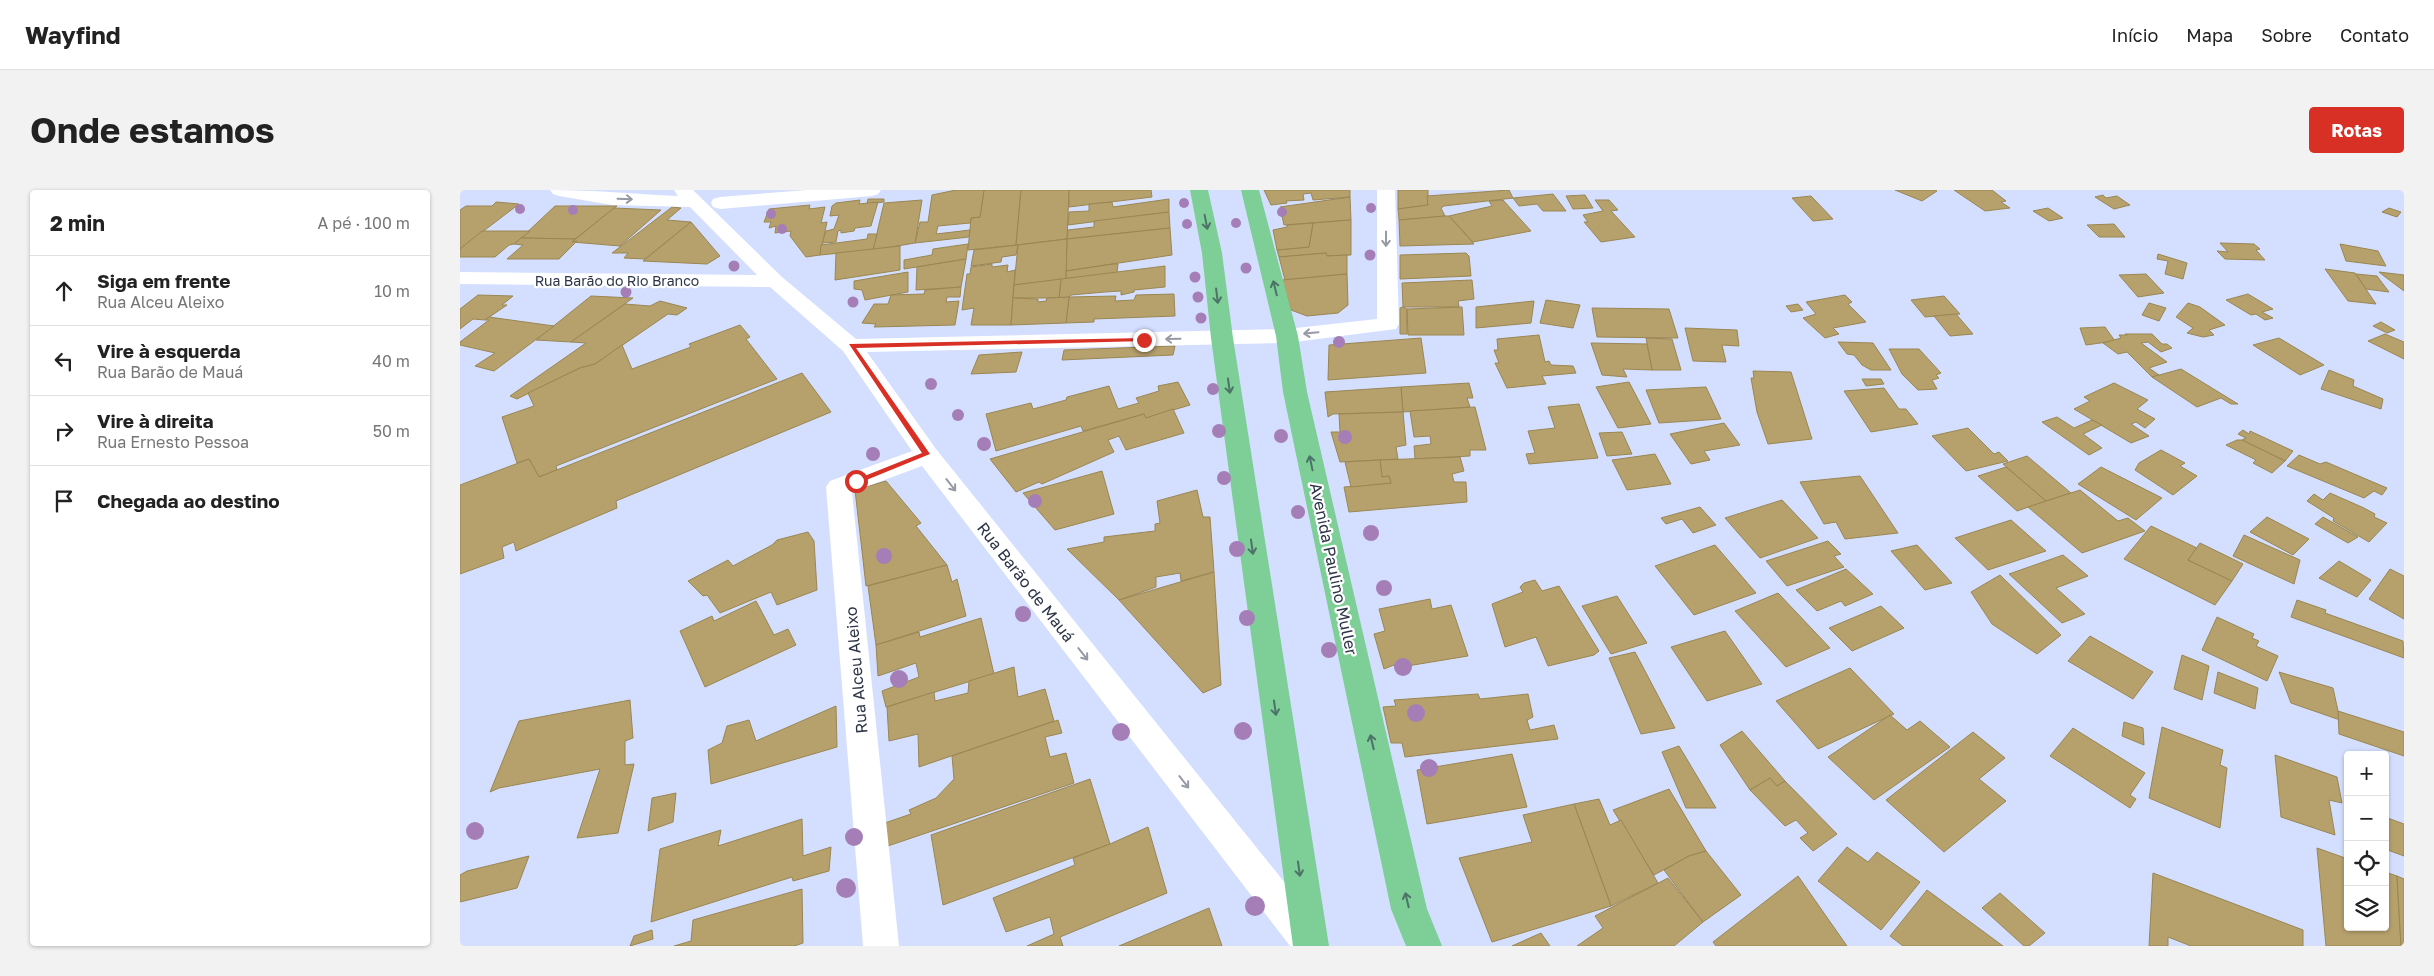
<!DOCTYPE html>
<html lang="pt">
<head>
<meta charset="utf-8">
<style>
  :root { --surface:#fff; --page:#f2f2f2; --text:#222; --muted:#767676; --line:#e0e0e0; --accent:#d93025 }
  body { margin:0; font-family:"Golos Text",sans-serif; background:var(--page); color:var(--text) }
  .controls { position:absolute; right:15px; bottom:15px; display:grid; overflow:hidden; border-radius:5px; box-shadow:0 1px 4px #0004 }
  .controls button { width:45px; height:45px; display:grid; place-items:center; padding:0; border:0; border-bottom:1px solid var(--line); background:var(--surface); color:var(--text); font:25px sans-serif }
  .stop { position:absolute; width:15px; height:15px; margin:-11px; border:4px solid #d93025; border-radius:50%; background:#fff }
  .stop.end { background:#d93025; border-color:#fff; box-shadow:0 1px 5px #0008 }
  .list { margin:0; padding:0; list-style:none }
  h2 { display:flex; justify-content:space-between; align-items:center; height:65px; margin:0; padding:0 20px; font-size:21px }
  h2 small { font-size:16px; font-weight:400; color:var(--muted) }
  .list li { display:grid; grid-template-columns:32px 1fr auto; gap:15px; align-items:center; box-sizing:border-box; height:70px; padding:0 20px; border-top:1px solid var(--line) }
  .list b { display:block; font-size:19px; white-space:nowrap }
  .list p { margin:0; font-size:16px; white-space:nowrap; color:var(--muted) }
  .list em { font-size:16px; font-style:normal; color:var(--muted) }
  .icon { flex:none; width:28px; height:28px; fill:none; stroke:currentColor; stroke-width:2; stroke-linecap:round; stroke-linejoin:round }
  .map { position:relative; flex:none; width:1944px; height:756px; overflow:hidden; border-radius:5px }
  header { display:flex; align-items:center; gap:30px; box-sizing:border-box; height:70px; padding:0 25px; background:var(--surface); border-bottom:1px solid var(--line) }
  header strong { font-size:24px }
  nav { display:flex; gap:28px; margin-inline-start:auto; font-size:18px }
  .intro { display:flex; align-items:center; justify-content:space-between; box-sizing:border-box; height:120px; padding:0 30px }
  h1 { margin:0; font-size:35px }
  .button { padding:12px 22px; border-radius:5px; background:var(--accent); color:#fff; font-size:18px; font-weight:700 }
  main { display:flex; gap:30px; padding:0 30px }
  aside { flex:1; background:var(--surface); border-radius:5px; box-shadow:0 1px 4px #0004 }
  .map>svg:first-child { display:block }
  .building { fill:#b6a16c; stroke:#9a8652 }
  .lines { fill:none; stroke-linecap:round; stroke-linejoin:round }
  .minor { fill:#fff; fill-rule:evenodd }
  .major { fill:#7dce97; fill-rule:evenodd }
  .tree { fill:#a57eb7 }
  .oneway { stroke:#969aa4 }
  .oneway2 { stroke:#4d7268 }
  .route { fill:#d93025 }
  .labels { text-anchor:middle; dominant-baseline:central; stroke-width:4.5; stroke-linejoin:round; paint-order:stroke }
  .far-street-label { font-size:14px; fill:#2d3448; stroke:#fff }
  .street-label { font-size:16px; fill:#2d3448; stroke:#fff }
</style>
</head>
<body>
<header>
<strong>Wayfind</strong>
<nav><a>Início</a><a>Mapa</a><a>Sobre</a><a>Contato</a></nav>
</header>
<div class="intro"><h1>Onde estamos</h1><a class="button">Rotas</a></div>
<main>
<aside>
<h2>2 min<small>A pé · 100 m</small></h2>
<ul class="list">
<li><svg class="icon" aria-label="ahead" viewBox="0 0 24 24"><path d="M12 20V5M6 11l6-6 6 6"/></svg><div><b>Siga em frente</b><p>Rua Alceu Aleixo</p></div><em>10 m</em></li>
<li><svg class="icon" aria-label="left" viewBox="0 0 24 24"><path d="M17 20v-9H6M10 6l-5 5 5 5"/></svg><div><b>Vire à esquerda</b><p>Rua Barão de Mauá</p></div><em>40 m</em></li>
<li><svg class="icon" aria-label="right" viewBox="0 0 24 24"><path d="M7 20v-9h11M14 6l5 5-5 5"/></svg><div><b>Vire à direita</b><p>Rua Ernesto Pessoa</p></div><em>50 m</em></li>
<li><svg class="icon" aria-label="arrive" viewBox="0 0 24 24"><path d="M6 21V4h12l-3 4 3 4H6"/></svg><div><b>Chegada ao destino</b></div></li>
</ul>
</aside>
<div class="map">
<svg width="1944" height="756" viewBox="0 0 1944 756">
  <rect width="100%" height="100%" fill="#d4dfff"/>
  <g class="building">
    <path d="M 524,0 L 561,0 L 556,55 L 508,60 L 511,28 L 520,27 Z"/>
    <path d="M 524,0 L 520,27 L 511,28 L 510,33 L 478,36 L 476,44 L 510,40 L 509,47 L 455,53 L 460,32 L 468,32 L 472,5 L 496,0 Z"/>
    <path d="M 561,0 L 609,0 L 607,49 L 556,55 Z"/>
    <path d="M 609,0 L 691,0 L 692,7 L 609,17 Z"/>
    <path d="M 804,0 L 890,0 L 890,7 L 853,10 L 851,3 L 843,4 L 844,10 L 826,11 L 827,13 L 811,15 Z"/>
    <path d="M 938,0 L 968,0 L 968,15 L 938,19 Z"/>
    <path d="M 1049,0 L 1053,8 L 984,16 L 981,18 L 985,26 L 939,30 L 938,19 L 968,15 L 967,6 Z"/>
    <path d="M 1435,0 L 1475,0 L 1477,1 L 1462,11 Z"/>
    <path d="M 1494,0 L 1532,0 L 1546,11 L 1541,12 L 1550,18 L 1525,21 Z"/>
    <path d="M 1093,4 L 1106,21 L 1083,21 L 1077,14 L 1059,16 L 1053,8 Z"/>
    <path d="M 1125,5 L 1133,18 L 1113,19 L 1106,6 Z"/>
    <path d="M 1643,5 L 1646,8 L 1657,6 L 1670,15 L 1654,19 L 1635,7 Z"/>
    <path d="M 1351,6 L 1373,29 L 1353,31 L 1332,8 Z"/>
    <path d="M 890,7 L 891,30 L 824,35 L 820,17 Z"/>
    <path d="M 408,9 L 424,9 L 424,12 L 407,14 Z"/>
    <path d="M 709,9 L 709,22 L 608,35 L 609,22 L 629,21 L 629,14 L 652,12 L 653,17 Z"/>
    <path d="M 400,10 L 399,14 L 418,12 L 411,36 L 395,38 L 394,41 L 381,43 L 381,40 L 378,41 L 376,52 L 362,53 L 366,41 L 374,39 L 379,25 L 370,26 L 372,16 L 376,13 Z"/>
    <path d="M 462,10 L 455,53 L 413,60 L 424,13 Z"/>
    <path d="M 1043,10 L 1071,41 L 1013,52 L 989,26 L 1032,16 L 1029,11 Z"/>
    <path d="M 1135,10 L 1149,10 L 1158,20 L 1151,21 L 1175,47 L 1141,52 L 1124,32 L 1128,32 L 1123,25 L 1143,21 Z"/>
    <path d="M 36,12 L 59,14 L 0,59 L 0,20 L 6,16 L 32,16 Z"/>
    <path d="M 350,15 L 349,19 L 365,17 L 361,33 L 367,32 L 360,65 L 346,67 L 330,46 L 331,41 L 315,43 L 316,36 L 309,38 L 311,32 L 304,32 L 309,19 Z"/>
    <path d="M 95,16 L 157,16 L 115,49 L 61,48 Z"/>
    <path d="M 212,17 L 221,18 L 207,30 L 231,32 L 185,69 L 164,68 L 168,63 L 152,63 Z"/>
    <path d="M 154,18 L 201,20 L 160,56 L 112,52 Z"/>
    <path d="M 1588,18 L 1603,28 L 1589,31 L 1573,21 Z"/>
    <path d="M 1929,18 L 1941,22 L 1937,27 L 1922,22 Z"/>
    <path d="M 709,22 L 710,38 L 607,49 L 608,40 L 634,37 L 634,31 Z"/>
    <path d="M 985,26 L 989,26 L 1014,54 L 940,56 L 939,30 Z"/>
    <path d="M 891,30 L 891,65 L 867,66 L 866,63 L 819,67 L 817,60 L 849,57 L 853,33 Z"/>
    <path d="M 231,32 L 260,66 L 247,74 L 183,71 Z"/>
    <path d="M 853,33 L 849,57 L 817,60 L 813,40 L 827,37 L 827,35 Z"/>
    <path d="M 1654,34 L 1665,47 L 1639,47 L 1627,35 Z"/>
    <path d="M 710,38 L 712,65 L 606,81 L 607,49 Z"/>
    <path d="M 22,41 L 70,41 L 54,54 L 49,55 L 35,67 L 0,67 L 0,59 Z"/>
    <path d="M 408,44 L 417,44 L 413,60 L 360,65 L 361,55 L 407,49 Z"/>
    <path d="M 61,48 L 115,49 L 112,52 L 117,51 L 99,69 L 47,69 L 63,55 L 54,54 Z"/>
    <path d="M 607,49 L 606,89 L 554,95 L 558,55 Z"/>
    <path d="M 1760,53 L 1794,54 L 1800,59 L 1796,60 L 1805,70 L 1765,69 L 1757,61 L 1768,62 Z"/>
    <path d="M 508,54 L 506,69 L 444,79 L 444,70 L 472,65 L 473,59 Z"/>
    <path d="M 1880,54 L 1918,61 L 1926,76 L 1886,71 Z"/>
    <path d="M 558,55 L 556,65 L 542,67 L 541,72 L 511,76 L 514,60 Z"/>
    <path d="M 440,56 L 440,80 L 375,90 L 376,63 Z"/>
    <path d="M 866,63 L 867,66 L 887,65 L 887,84 L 825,90 L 819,67 Z"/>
    <path d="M 1006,63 L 1009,66 L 1011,86 L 940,89 L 940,65 Z"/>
    <path d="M 1698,64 L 1727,73 L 1723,89 L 1705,84 L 1708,71 L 1697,69 Z"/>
    <path d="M 506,69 L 501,97 L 456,100 L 457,77 Z"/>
    <path d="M 532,74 L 532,77 L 548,75 L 547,82 L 555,80 L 551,135 L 511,135 L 514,118 L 502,120 L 507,84 L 510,84 L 511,77 Z"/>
    <path d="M 653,74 L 658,74 L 657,83 L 606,89 L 606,81 Z"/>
    <path d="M 705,76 L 705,97 L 674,100 L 674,102 L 661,105 L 661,101 L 645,102 L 611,105 L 609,107 L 599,108 L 601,89 Z"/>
    <path d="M 1865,79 L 1895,83 L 1916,114 L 1888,111 Z"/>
    <path d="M 448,82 L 448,102 L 405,110 L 402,100 L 394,99 L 394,91 Z"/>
    <path d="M 1919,82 L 1944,85 L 1944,101 L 1924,86 Z"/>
    <path d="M 887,84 L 888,115 L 878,123 L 847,126 L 831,120 L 822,90 Z"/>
    <path d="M 1686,84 L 1704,103 L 1678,107 L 1659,85 Z"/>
    <path d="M 1896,84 L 1917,86 L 1929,102 L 1906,99 Z"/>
    <path d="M 601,89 L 599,108 L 553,108 L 554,95 Z"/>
    <path d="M 1012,90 L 1014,109 L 998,111 L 999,117 L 943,117 L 942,93 Z"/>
    <path d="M 501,97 L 500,107 L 487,107 L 486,112 L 499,111 L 495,135 L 414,137 L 416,134 L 402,133 L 414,114 L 428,114 L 431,105 L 464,104 L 465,100 Z"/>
    <path d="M 714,104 L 715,126 L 634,129 L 634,132 L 606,133 L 609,107 L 656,106 L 655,111 L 674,110 L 676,105 Z"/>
    <path d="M 1788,104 L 1813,119 L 1802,122 L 1813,128 L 1805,130 L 1796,124 L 1791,125 L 1766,110 Z"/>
    <path d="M 18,105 L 53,106 L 42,115 L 47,115 L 25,130 L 13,129 L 0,139 L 0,119 Z"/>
    <path d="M 1385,105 L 1392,112 L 1388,114 L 1406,132 L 1373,138 L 1379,144 L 1365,148 L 1343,128 L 1356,124 L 1346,112 Z"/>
    <path d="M 131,106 L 173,108 L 111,152 L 76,150 Z"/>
    <path d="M 1484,106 L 1500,124 L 1465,127 L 1451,110 Z"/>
    <path d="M 609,107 L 606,133 L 551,135 L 553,108 L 578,109 L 578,112 L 586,111 L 587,108 Z"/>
    <path d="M 1086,110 L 1120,115 L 1113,138 L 1080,133 Z"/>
    <path d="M 200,111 L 227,118 L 217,125 L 208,124 L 135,174 L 120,178 L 57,209 L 50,206 L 126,153 L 111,152 L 165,114 L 190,116 Z"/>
    <path d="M 1074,111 L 1071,133 L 1016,138 L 1016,117 Z"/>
    <path d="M 1689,113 L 1706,118 L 1699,131 L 1682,125 Z"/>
    <path d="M 1728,113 L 1740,117 L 1765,135 L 1749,140 L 1754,145 L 1743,147 L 1727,143 L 1733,138 L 1716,127 Z"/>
    <path d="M 1338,114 L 1343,120 L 1331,122 L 1326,116 Z"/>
    <path d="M 943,117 L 947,119 L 947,144 L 940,144 L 940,118 Z"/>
    <path d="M 1002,117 L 1004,145 L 948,145 L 947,119 Z"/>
    <path d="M 1132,118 L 1209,119 L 1218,148 L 1137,147 Z"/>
    <path d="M 1496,124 L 1513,144 L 1490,146 L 1474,126 Z"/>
    <path d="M 29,127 L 94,136 L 34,181 L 15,176 L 35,163 L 0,155 L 0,152 L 29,130 L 25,130 Z"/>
    <path d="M 1921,132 L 1935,140 L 1927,143 L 1913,136 Z"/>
    <path d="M 280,135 L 290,147 L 286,149 L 317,189 L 96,276 L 97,280 L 79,287 L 69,269 L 57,273 L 42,227 L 74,216 L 68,203 L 120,178 L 135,174 L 162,155 L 172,179 L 231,157 L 229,154 Z"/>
    <path d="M 1645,137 L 1655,151 L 1626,155 L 1620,138 Z"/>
    <path d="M 1225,138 L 1277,140 L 1279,156 L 1262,155 L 1266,172 L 1233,171 Z"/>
    <path d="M 1665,144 L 1692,144 L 1702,154 L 1707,154 L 1712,158 L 1701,162 L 1688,152 L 1681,153 L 1707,172 L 1689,178 L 1699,185 L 1692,187 L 1667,162 L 1658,164 L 1643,153 L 1661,148 L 1659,145 L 1667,145 Z"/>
    <path d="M 1925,144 L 1944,152 L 1944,169 L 1908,151 Z"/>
    <path d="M 1079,145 L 1085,172 L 1089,171 L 1091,175 L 1113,176 L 1116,183 L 1082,186 L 1086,194 L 1047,198 L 1035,173 L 1039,173 L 1034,160 L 1038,160 L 1037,149 Z"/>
    <path d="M 961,148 L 966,183 L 868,190 L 869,155 Z"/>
    <path d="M 1186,148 L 1212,149 L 1221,180 L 1192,180 Z"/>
    <path d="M 1819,148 L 1864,175 L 1840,185 L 1793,155 Z"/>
    <path d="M 1378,152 L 1413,153 L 1431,180 L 1411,180 L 1402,175 L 1394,165 L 1387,164 Z"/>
    <path d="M 1131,153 L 1187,154 L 1192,180 L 1163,179 L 1167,187 L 1142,185 Z"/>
    <path d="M 715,156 L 713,165 L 602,170 L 604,160 Z"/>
    <path d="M 1429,159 L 1459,159 L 1481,183 L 1476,185 L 1479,188 L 1472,190 L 1477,199 L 1458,200 L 1442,184 Z"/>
    <path d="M 562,162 L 556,182 L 511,184 L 519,165 Z"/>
    <path d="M 1721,179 L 1778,214 L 1771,214 L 1761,208 L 1737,217 L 1692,187 Z"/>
    <path d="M 1869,180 L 1894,190 L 1893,196 L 1923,209 L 1921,219 L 1861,199 Z"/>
    <path d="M 1293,181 L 1331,182 L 1352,249 L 1308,254 L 1297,222 L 1291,188 L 1294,188 Z"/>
    <path d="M 342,183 L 371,222 L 156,311 L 157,318 L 56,361 L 54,352 L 42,357 L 44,368 L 0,384 L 0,295 L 69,269 L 79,287 Z"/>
    <path d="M 1402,189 L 1421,189 L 1424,194 L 1406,196 Z"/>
    <path d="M 718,192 L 730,215 L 686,228 L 684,224 L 623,241 L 621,236 L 536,261 L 526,224 L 571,213 L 573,219 L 606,210 L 607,207 L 649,196 L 658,219 L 679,213 L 676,208 L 699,201 L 698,196 Z"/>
    <path d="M 1169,192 L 1191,234 L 1158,238 L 1136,197 Z"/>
    <path d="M 1009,193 L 1013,208 L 1007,208 L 1010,217 L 943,222 L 941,197 Z"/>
    <path d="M 1654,193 L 1688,210 L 1677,219 L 1695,229 L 1685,238 L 1676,232 L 1671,234 L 1689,246 L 1671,253 L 1614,219 L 1630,211 L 1624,207 Z"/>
    <path d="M 941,197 L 943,222 L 873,224 L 868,227 L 865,202 Z"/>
    <path d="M 1246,197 L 1261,229 L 1199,233 L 1186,200 Z"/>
    <path d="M 1424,198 L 1439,219 L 1446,219 L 1458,234 L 1411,242 L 1384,201 Z"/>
    <path d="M 1119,214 L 1138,268 L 1069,274 L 1066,264 L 1075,263 L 1068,241 L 1095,238 L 1088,217 Z"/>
    <path d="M 1015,217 L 1026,260 L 1010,260 L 1010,266 L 955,269 L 954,256 L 971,254 L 970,246 L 954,247 L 950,221 Z"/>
    <path d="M 713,219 L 724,243 L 666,260 L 659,246 L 648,250 L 654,262 L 582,294 L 579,292 L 556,302 L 530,269 L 684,224 L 686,228 Z"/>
    <path d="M 943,222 L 946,255 L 936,257 L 938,269 L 880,272 L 871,242 L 880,242 L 879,224 Z"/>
    <path d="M 1597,227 L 1614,238 L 1632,230 L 1642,235 L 1623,244 L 1642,258 L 1629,265 L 1582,232 Z"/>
    <path d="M 1264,233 L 1280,255 L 1244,261 L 1250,270 L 1231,274 L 1210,244 Z"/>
    <path d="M 1508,238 L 1534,264 L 1539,262 L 1548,271 L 1506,281 L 1472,246 Z"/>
    <path d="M 1783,240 L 1789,244 L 1790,241 L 1833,261 L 1825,271 L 1782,250 L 1786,248 L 1778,244 Z"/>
    <path d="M 1162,242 L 1172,264 L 1147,266 L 1139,243 Z"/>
    <path d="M 1777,250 L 1782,250 L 1825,271 L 1812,283 L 1793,273 L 1796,270 L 1766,255 Z"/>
    <path d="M 1701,260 L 1725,273 L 1720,276 L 1737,286 L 1713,305 L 1675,280 L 1679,273 Z"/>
    <path d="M 1195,264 L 1211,294 L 1167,300 L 1152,270 Z"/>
    <path d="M 1839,265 L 1860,274 L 1866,272 L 1927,298 L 1922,305 L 1914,301 L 1904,308 L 1827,276 Z"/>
    <path d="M 1567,266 L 1611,303 L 1586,311 L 1543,274 Z"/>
    <path d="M 1000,267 L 1004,281 L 992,284 L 994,292 L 1006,292 L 1007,312 L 889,322 L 884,297 L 931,293 L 929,286 L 922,287 L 920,270 Z"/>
    <path d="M 920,270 L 922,287 L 929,286 L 931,293 L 891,297 L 885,272 Z"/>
    <path d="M 1546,277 L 1586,311 L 1557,321 L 1518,286 Z"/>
    <path d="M 1641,277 L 1702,308 L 1676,330 L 1618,294 Z"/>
    <path d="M 642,281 L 654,324 L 595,340 L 563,303 Z"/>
    <path d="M 1400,286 L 1438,343 L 1385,349 L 1376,332 L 1364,334 L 1340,292 Z"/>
    <path d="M 426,291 L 461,333 L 456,336 L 487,375 L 406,396 L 395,300 Z"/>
    <path d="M 737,300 L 743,327 L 750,327 L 754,382 L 721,391 L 720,383 L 696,387 L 696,397 L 659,410 L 607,359 L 644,352 L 644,347 L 695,341 L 695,334 L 700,333 L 697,311 Z"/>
    <path d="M 1620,300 L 1658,331 L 1668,328 L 1685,341 L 1622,363 L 1568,317 Z"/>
    <path d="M 1870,303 L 1904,318 L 1915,324 L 1914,327 L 1927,333 L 1909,352 L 1873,331 L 1874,328 L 1847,311 L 1854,304 L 1863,310 Z"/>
    <path d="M 1322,310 L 1358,348 L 1300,368 L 1265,328 Z"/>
    <path d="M 1240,317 L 1256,335 L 1233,343 L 1222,329 L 1206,334 L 1201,328 Z"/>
    <path d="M 1807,327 L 1849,349 L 1833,365 L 1790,342 Z"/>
    <path d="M 1863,327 L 1898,347 L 1888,353 L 1855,334 Z"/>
    <path d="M 1551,330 L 1586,361 L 1528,380 L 1495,348 Z"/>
    <path d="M 1691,336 L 1737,358 L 1728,370 L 1772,391 L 1755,415 L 1664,369 Z"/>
    <path d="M 348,342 L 354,351 L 357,400 L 317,415 L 311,402 L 260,423 L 247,405 L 243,406 L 228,391 L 268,370 L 273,376 L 312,355 L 317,350 Z"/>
    <path d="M 1784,345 L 1840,370 L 1834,394 L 1773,366 Z"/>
    <path d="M 1368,351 L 1381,364 L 1374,366 L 1384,377 L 1327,396 L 1306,371 Z"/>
    <path d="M 1740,353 L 1783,374 L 1772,391 L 1728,370 Z"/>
    <path d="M 1255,355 L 1296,403 L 1234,425 L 1195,376 Z"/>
    <path d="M 1457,355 L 1492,393 L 1465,400 L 1431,361 Z"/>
    <path d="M 1603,365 L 1628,386 L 1596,398 L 1625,424 L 1602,433 L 1549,384 Z"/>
    <path d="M 1879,371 L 1911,390 L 1897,407 L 1859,388 Z"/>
    <path d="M 487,375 L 492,392 L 497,389 L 506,426 L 416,455 L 408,396 Z"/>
    <path d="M 1386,379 L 1413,404 L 1385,416 L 1381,411 L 1357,421 L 1336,400 Z"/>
    <path d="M 1930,379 L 1944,386 L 1944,429 L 1909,409 Z"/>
    <path d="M 754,382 L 761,495 L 743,503 L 659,410 Z"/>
    <path d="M 1540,385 L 1601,445 L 1577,464 L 1532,434 L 1511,402 Z"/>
    <path d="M 1075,390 L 1082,401 L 1099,396 L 1139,461 L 1134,465 L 1088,476 L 1076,447 L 1045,457 L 1032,414 L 1063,402 L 1060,397 L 1064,393 Z"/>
    <path d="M 1318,403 L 1370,458 L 1326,477 L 1275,421 Z"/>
    <path d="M 1157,406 L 1187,453 L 1151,464 L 1122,416 Z"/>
    <path d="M 970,409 L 972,419 L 991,415 L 1008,466 L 935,478 L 934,475 L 924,479 L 914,444 L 925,441 L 919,419 Z"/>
    <path d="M 1837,410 L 1866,420 L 1865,423 L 1943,451 L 1944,468 L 1831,427 Z"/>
    <path d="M 296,411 L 314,445 L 328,439 L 336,455 L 245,497 L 220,441 L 252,426 L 254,431 Z"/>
    <path d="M 1421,416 L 1444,438 L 1392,461 L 1369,438 Z"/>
    <path d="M 1757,427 L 1794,444 L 1792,448 L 1799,451 L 1796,456 L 1818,466 L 1807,491 L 1742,460 Z"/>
    <path d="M 521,428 L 534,484 L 426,517 L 422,501 L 459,487 L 456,473 L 418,486 L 416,455 L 459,442 L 460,447 Z"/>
    <path d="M 1265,441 L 1302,494 L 1247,511 L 1211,457 Z"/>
    <path d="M 1630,446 L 1693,482 L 1673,509 L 1608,471 Z"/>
    <path d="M 1175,462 L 1215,538 L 1181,544 L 1149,468 Z"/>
    <path d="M 1722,465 L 1749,476 L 1742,510 L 1714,499 Z"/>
    <path d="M 554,477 L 558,507 L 585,499 L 594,531 L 459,577 L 458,544 L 429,551 L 427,517 L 474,502 L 475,511 L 508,503 L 509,491 Z"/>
    <path d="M 1390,478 L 1434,524 L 1358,559 L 1316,511 Z"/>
    <path d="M 1758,482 L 1798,498 L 1795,519 L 1754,503 Z"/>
    <path d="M 1819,482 L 1873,498 L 1880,530 L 1831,513 Z"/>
    <path d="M 1018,504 L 1020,509 L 1068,504 L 1073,527 L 1067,530 L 1070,540 L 1094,535 L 1098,549 L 945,567 L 942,553 L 931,553 L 923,517 L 936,516 L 934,510 Z"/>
    <path d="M 170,510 L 173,548 L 165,551 L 165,575 L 174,574 L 158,643 L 117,648 L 140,579 L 39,598 L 30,602 L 59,531 Z"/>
    <path d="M 376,516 L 377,557 L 251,594 L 248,560 L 262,553 L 267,536 L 289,530 L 296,551 Z"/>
    <path d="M 1878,521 L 1944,542 L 1944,566 L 1879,544 Z"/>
    <path d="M 1430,525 L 1447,540 L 1460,531 L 1490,557 L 1414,610 L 1368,567 Z"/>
    <path d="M 598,530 L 602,543 L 585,547 L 590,567 L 606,563 L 614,593 L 419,659 L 413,637 L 451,624 L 449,620 L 476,608 L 494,589 L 492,566 Z"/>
    <path d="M 1664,532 L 1683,538 L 1684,555 L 1662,546 Z"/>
    <path d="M 1702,537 L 1763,560 L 1760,575 L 1767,578 L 1760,638 L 1689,608 Z"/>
    <path d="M 1613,538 L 1685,583 L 1670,605 L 1676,609 L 1670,618 L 1590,566 Z"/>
    <path d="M 1282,541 L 1325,591 L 1317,596 L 1310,588 L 1290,600 L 1260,555 Z"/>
    <path d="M 1513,542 L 1545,568 L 1519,589 L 1546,611 L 1484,662 L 1426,610 Z"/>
    <path d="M 1219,556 L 1256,618 L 1226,618 L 1202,562 Z"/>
    <path d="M 1052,564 L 1067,617 L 967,634 L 957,580 Z"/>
    <path d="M 1815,565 L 1877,587 L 1882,613 L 1869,610 L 1875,645 L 1821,627 Z"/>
    <path d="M 1310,588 L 1317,596 L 1325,591 L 1377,644 L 1353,661 L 1340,648 L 1348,643 L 1336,630 L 1325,636 L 1290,600 Z"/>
    <path d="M 630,589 L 650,654 L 483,715 L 471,645 Z"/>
    <path d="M 1209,599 L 1246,661 L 1229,666 L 1194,685 L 1153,620 Z"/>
    <path d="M 216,603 L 213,632 L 188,641 L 192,608 Z"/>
    <path d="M 1139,609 L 1150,635 L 1161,630 L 1198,693 L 1151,716 L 1114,614 Z"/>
    <path d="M 1114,614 L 1151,716 L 1032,752 L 999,668 L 1072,652 L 1063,625 Z"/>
    <path d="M 1925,627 L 1944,634 L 1944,666 L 1925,659 Z"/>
    <path d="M 342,629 L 343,666 L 371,657 L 369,681 L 333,691 L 332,687 L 191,732 L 200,659 L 261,640 L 258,656 Z"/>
    <path d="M 688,637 L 707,703 L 600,747 L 603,756 L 567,756 L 594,744 L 590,727 L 546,742 L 533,708 L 615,675 L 613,668 L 650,654 Z"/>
    <path d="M 1387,657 L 1408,672 L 1417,662 L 1460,692 L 1421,740 L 1358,691 Z"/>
    <path d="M 1857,658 L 1888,669 L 1888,737 L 1925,737 L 1925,682 L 1937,686 L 1941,756 L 1866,756 Z"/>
    <path d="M 1246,661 L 1281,705 L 1243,732 L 1204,680 L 1229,666 Z"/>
    <path d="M 69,666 L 57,698 L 0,712 L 0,685 L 7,681 Z"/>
    <path d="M 1693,683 L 1843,740 L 1843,756 L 1731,756 L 1708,747 L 1708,756 L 1689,756 Z"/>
    <path d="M 1338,686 L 1387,756 L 1256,756 L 1253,752 Z"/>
    <path d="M 1937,686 L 1944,689 L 1944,756 L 1941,756 Z"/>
    <path d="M 1208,688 L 1243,732 L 1214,756 L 1117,756 L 1143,738 L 1135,726 Z"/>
    <path d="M 342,699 L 343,753 L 334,756 L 214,756 L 231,751 L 233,730 Z"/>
    <path d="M 1467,700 L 1543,756 L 1443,756 L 1430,746 Z"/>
    <path d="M 1540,703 L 1585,743 L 1569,756 L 1564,756 L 1522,718 Z"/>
    <path d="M 749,718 L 762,756 L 659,756 Z"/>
    <path d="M 192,740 L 193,749 L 170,756 L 174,746 Z"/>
    <path d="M 1081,743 L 1090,756 L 1052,756 Z"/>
  </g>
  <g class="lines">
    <g class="minor">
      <path d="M 90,0 C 133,0 175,4 218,6 L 214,0 L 233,0 L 322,87 L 396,149 L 827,139 L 917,129 L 917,0 L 935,0 L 939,134 L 936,139 L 827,153 L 407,162 L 476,259 L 862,739 L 867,752 L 866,756 L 830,756 L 462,276 L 392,302 L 439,756 L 403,756 L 366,297 L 370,291 L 452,261 L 383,161 L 310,97 L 0,94 L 0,82 L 297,85 L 230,17 L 152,15 L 99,6 L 93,4 Z"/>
      <path d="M 347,0 L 421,0 L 418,4 L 412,6 L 260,19 L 253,17 L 251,13 L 253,9 L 260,7 Z"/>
    </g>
    <g class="major">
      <path d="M 730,0 L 748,0 L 762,63 L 773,148 L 869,756 L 833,756 L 751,148 L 742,63 Z"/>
      <path d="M 781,0 L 799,0 L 838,146 L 847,202 L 967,719 L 982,756 L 946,756 L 931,719 L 823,202 L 816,146 Z"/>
    </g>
  </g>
  <g class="tree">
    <circle cx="724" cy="13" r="5"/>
    <circle cx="911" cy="18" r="5"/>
    <circle cx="60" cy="19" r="5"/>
    <circle cx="113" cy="20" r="5"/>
    <circle cx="822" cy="22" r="5"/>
    <circle cx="311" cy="24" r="5"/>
    <circle cx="776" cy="33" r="5"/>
    <circle cx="727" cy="34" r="5"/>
    <circle cx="322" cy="39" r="5"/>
    <circle cx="910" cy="65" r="5.5"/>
    <circle cx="274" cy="76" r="5.5"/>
    <circle cx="786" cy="78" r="5.5"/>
    <circle cx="735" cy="87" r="5.5"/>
    <circle cx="166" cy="102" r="5.5"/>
    <circle cx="738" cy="107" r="5.5"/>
    <circle cx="393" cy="112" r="5.5"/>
    <circle cx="741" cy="128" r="5.5"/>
    <circle cx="879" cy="152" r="6"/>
    <circle cx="471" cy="194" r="6"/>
    <circle cx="753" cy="199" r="6"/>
    <circle cx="498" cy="225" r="6"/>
    <circle cx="759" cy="241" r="7"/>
    <circle cx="821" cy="246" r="7"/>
    <circle cx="885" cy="247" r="7"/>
    <circle cx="524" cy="254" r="7"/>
    <circle cx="413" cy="264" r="7"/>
    <circle cx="764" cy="288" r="7"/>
    <circle cx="575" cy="311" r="7"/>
    <circle cx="838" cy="322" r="7"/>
    <circle cx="911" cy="343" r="8"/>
    <circle cx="777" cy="359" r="8"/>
    <circle cx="424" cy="366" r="8"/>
    <circle cx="924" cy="398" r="8"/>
    <circle cx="563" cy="424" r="8"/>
    <circle cx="787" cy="428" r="8"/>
    <circle cx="869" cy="460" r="8"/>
    <circle cx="943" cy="477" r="9"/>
    <circle cx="439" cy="489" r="9"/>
    <circle cx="956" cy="523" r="9"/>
    <circle cx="783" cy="541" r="9"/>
    <circle cx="661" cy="542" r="9"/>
    <circle cx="969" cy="578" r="9"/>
    <circle cx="15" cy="641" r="9"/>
    <circle cx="394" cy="647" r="9"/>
    <circle cx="386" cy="698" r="10"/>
    <circle cx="795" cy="716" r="10"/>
  </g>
  <defs><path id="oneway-shaft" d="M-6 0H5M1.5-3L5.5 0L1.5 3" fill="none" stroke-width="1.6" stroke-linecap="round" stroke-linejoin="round" transform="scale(1.25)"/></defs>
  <g class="oneway">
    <use href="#oneway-shaft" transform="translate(165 9) rotate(2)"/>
    <use href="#oneway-shaft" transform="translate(926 49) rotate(90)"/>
    <use href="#oneway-shaft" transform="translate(851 143) rotate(175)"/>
    <use href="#oneway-shaft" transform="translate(713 149) rotate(179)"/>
    <use href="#oneway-shaft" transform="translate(491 295) rotate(52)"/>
    <use href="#oneway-shaft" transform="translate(623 464) rotate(52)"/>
    <use href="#oneway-shaft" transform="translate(724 592) rotate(52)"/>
  </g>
  <g class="oneway2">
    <use href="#oneway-shaft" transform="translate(746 32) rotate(79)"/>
    <use href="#oneway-shaft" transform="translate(815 98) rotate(-104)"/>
    <use href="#oneway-shaft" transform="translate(757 106) rotate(83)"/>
    <use href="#oneway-shaft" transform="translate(769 196) rotate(82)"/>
    <use href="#oneway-shaft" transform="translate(851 273) rotate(-102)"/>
    <use href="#oneway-shaft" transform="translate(792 357) rotate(82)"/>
    <use href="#oneway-shaft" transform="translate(815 518) rotate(82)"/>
    <use href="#oneway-shaft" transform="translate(912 552) rotate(-103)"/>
    <use href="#oneway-shaft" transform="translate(839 679) rotate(82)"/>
    <use href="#oneway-shaft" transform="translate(947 710) rotate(-103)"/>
  </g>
  <path class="route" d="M 684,148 L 686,151 L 396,158 L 470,264 L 399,293 L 392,291 L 462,263 L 389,154 Z"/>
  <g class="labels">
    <g class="far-street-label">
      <text x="157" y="90">Rua Barão do Rio Branco</text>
    </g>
    <g class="street-label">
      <text transform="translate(874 379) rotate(78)">Avenida Paulino Muller</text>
      <text transform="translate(566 392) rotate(52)">Rua Barão de Mauá</text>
      <text transform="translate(396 480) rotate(-95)">Rua Alceu Aleixo</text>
    </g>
  </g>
</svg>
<div class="controls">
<button>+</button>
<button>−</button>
<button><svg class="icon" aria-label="locate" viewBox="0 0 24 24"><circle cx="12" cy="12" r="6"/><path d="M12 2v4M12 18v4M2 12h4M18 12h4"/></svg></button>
<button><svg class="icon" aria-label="layers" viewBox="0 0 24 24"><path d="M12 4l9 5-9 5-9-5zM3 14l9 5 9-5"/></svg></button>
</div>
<div class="stop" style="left:396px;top:291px"></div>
<div class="stop end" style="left:684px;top:150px"></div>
</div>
</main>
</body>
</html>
